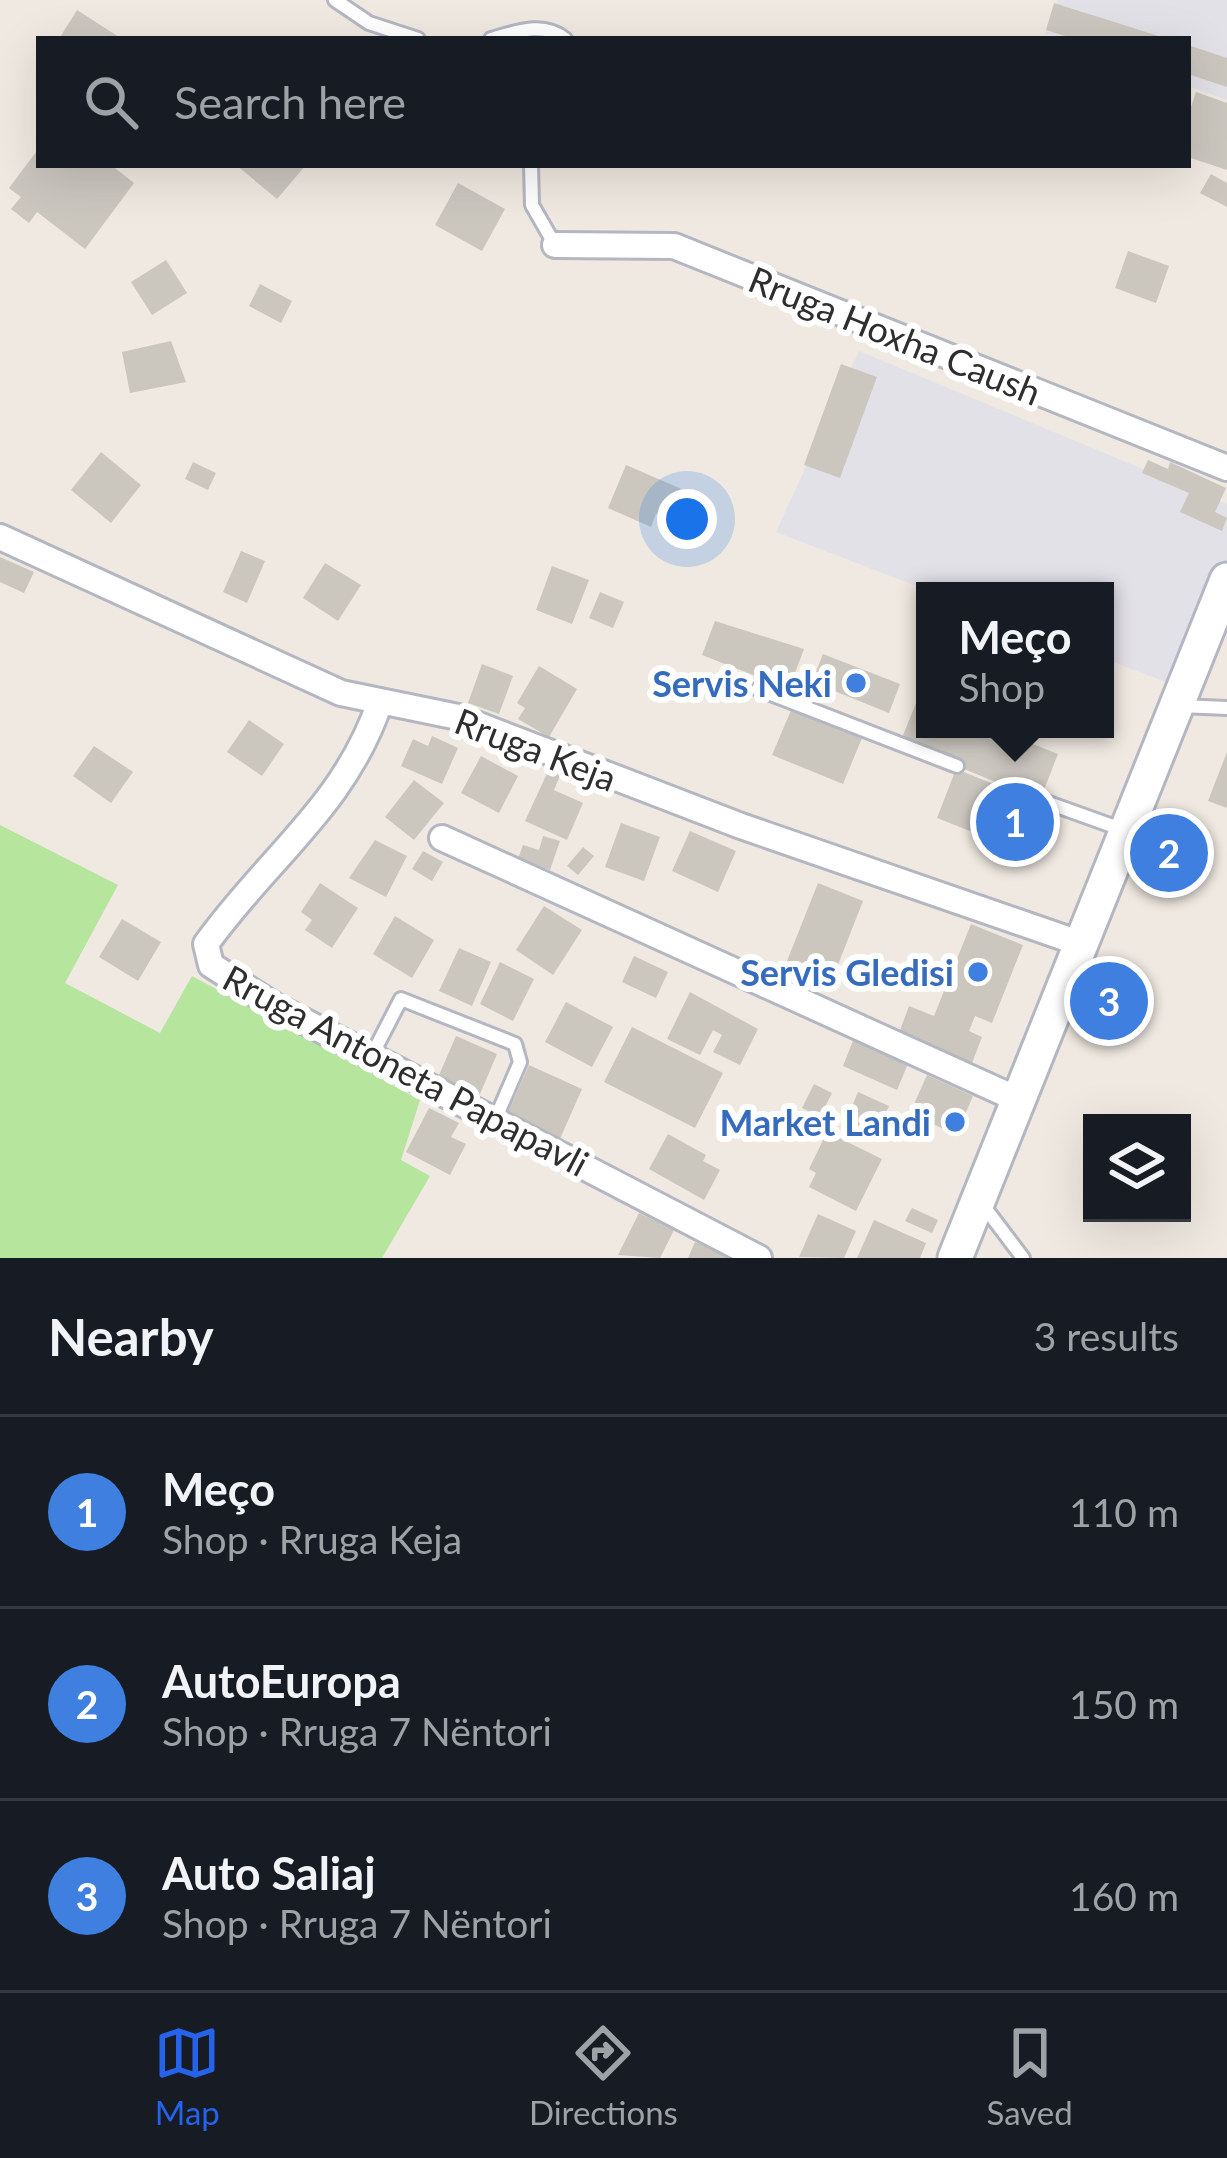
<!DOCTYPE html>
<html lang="en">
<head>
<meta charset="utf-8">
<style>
  :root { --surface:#171b24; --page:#242831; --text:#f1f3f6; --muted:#9ea1a6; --line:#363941; --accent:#2563eb }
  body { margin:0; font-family:Lato,sans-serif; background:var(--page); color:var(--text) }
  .controls { position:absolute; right:36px; bottom:36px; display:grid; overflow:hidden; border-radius:0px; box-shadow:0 12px 48px #0002 }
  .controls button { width:108px; height:108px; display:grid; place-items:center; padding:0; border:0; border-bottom:3px solid var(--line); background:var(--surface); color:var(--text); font:60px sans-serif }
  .you { position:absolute; left:687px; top:519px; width:42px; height:42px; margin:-30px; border:9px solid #fff; border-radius:50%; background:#1a73e8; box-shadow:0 0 0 18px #1a73e833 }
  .badge { display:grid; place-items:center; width:78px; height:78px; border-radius:50%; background:var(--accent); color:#fff; font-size:39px; font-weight:700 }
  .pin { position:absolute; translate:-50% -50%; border:6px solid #fff; box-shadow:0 3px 12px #0006 }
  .popup { position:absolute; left:916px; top:582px; width:198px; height:156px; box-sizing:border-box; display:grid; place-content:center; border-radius:0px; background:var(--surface); filter:drop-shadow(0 3px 9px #0005); font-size:39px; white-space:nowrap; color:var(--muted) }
  .popup b { font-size:45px; color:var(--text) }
  .popup::after { content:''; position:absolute; left:50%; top:100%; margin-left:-24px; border:24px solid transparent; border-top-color:var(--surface) }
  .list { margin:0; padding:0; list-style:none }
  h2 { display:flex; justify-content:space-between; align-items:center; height:156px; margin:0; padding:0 48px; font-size:51px }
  h2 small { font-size:39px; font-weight:400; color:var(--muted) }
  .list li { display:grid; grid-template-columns:78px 1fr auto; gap:36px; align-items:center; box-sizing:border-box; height:192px; padding:0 48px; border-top:3px solid var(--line) }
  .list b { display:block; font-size:45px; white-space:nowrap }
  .list p { margin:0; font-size:39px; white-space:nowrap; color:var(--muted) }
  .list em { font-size:39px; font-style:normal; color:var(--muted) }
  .icon { flex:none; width:66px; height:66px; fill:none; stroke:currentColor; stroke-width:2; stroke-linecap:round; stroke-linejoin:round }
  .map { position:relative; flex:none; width:1227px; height:1258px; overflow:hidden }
  .search { position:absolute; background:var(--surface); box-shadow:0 12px 48px #0002; left:36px; right:36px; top:36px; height:132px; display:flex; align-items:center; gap:30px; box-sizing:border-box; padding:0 42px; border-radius:0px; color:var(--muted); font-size:45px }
  .sheet { height:732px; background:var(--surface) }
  nav { display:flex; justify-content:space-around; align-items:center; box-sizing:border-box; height:168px; border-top:3px solid var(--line); background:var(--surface); font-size:33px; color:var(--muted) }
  nav a { display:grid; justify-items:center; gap:6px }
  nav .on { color:var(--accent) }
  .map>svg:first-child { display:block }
  .industrial { fill:#e3e1e8 }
  .green { fill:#b6e59e }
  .building { fill:#cbc7bf }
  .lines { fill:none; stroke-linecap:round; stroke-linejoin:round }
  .service-casing { stroke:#b4b7c1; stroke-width:18 }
  .minor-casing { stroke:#b4b7c1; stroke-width:30 }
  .secondary-casing { stroke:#b4b7c1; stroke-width:39 }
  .service { stroke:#fff; stroke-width:12 }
  .minor { stroke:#fff; stroke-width:24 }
  .secondary { stroke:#fff; stroke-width:33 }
  .shop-dot { fill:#3f7fe0; stroke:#fff; stroke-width:4.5 }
  .labels { text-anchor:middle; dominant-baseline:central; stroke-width:12; stroke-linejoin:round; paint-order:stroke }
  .street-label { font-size:36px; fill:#2e2e2e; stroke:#fff }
  .shop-label { font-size:36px; font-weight:bold; fill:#366cbe; stroke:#fff; text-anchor:end }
</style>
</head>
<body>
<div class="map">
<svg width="1227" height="1258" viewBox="0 0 1227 1258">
  <rect width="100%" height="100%" fill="#efe9e1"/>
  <g class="industrial">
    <path d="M 1058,0 L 1227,0 L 1227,100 L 1188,86 L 1188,39 L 1045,35 Z"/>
    <path d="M 859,351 L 1227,504 L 1227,580 L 1184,689 L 1105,659 L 1105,591 L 929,591 L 776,532 Z"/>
  </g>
  <path class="green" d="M 0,825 L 118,885 L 65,983 L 160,1033 L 192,976 L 420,1100 L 401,1160 L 430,1176 L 382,1258 L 0,1258 Z"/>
  <g class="building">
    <path d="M 1054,3 L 1165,38 L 1164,39 L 1075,39 L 1046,30 Z"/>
    <path d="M 77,10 L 122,39 L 59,39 Z"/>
    <path d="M 1188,45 L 1227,58 L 1227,87 L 1188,74 Z"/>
    <path d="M 1196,92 L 1227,103 L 1227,170 L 1188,157 L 1188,116 Z"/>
    <path d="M 39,148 L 39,165 L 111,165 L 134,183 L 85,249 L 37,212 L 29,223 L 11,209 L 21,197 L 9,188 Z"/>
    <path d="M 236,165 L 306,165 L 277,199 Z"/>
    <path d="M 1211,174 L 1227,183 L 1227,207 L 1200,193 Z"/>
    <path d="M 458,183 L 505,209 L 482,251 L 435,225 Z"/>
    <path d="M 1128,251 L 1169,266 L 1156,303 L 1115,288 Z"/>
    <path d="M 166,260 L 187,293 L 152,315 L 131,282 Z"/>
    <path d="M 260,284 L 292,301 L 281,323 L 249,306 Z"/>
    <path d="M 171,341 L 186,382 L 130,393 L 122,352 Z"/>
    <path d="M 841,364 L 877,377 L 840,478 L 804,465 Z"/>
    <path d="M 101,452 L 141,485 L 111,523 L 71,490 Z"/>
    <path d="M 1148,460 L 1168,469 L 1170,462 L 1226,488 L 1215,512 L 1227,518 L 1222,531 L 1180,512 L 1189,493 L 1142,473 Z"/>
    <path d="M 193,462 L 216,473 L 208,490 L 185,479 Z"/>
    <path d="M 626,465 L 684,490 L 671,520 L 656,514 L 651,527 L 608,508 Z"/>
    <path d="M 241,551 L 265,561 L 247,603 L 223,592 Z"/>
    <path d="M 0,557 L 34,572 L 24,593 L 0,582 Z"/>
    <path d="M 325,563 L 361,585 L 338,621 L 303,598 Z"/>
    <path d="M 552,566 L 589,580 L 572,624 L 536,610 Z"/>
    <path d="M 600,592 L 624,602 L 613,628 L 589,618 Z"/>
    <path d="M 715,621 L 804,649 L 789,689 L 702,655 Z"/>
    <path d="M 823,654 L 900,684 L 889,713 L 812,682 Z"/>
    <path d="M 482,664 L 513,676 L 499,714 L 468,703 Z"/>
    <path d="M 539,666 L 577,689 L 549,737 L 518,719 L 525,708 L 517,703 Z"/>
    <path d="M 918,698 L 925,701 L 925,729 L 995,729 L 1058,754 L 1040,800 L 900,743 Z"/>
    <path d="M 792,708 L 862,738 L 843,784 L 772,755 Z"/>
    <path d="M 249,720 L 284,744 L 262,776 L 227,752 Z"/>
    <path d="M 432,736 L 458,748 L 442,784 L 401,766 L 413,739 L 428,746 Z"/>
    <path d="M 94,746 L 133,772 L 111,803 L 73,776 Z"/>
    <path d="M 1227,752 L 1227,808 L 1208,801 Z"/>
    <path d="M 481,756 L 518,776 L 499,813 L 461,793 Z"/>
    <path d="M 550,767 L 561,773 L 554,790 L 583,803 L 567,840 L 525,821 Z"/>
    <path d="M 956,769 L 1046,805 L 1026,853 L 937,818 Z"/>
    <path d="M 414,780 L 444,803 L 414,840 L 385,817 Z"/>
    <path d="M 621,823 L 660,837 L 644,881 L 605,867 Z"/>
    <path d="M 690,831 L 736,851 L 718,892 L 672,871 Z"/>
    <path d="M 543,836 L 560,841 L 550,870 L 518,859 L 523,845 L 539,850 Z"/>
    <path d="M 375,840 L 407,856 L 386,897 L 349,878 Z"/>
    <path d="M 583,847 L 594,856 L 578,875 L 567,866 Z"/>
    <path d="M 423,851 L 443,862 L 432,881 L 412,869 Z"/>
    <path d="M 320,883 L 358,908 L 332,948 L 305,930 L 312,920 L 301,912 Z"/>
    <path d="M 818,883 L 863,901 L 830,985 L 785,966 Z"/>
    <path d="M 544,906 L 582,930 L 553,975 L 516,950 Z"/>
    <path d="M 395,916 L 434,940 L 412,978 L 373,954 Z"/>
    <path d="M 122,919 L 161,942 L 138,981 L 99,957 Z"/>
    <path d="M 971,924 L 1023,945 L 992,1023 L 975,1016 L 969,1031 L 982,1037 L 969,1071 L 896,1041 L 909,1006 L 934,1016 Z"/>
    <path d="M 459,948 L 491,962 L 472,1006 L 439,991 Z"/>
    <path d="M 634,956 L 668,972 L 656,998 L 622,982 Z"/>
    <path d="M 500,962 L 534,979 L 513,1021 L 480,1004 Z"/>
    <path d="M 690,992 L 758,1029 L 740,1065 L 713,1052 L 722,1035 L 713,1030 L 700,1055 L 667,1039 Z"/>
    <path d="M 566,1002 L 613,1027 L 592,1067 L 545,1042 Z"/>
    <path d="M 632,1027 L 723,1073 L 695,1128 L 604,1082 Z"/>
    <path d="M 856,1033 L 910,1059 L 897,1090 L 843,1066 Z"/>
    <path d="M 456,1036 L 497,1054 L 477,1101 L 436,1082 Z"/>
    <path d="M 529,1065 L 582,1089 L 559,1141 L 506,1117 Z"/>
    <path d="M 927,1075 L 973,1096 L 956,1135 L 910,1113 Z"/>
    <path d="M 814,1084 L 832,1093 L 820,1117 L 802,1108 Z"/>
    <path d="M 858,1092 L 889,1106 L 876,1135 L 846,1121 Z"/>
    <path d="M 429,1108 L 459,1123 L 451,1137 L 466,1144 L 450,1175 L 406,1152 Z"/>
    <path d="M 827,1132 L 882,1159 L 856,1211 L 809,1187 L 816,1173 L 809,1169 Z"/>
    <path d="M 668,1134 L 706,1155 L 703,1161 L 720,1170 L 704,1200 L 649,1169 Z"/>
    <path d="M 912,1208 L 938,1220 L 932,1233 L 905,1221 Z"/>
    <path d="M 639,1213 L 674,1230 L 660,1258 L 618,1255 Z"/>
    <path d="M 818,1214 L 856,1231 L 844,1258 L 799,1257 Z"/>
    <path d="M 874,1220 L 926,1243 L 920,1258 L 857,1258 Z"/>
    <path d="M 695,1242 L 732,1258 L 688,1258 Z"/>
  </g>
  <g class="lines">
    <g class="service-casing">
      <g id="service">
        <path d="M 335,0 L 369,23 L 418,39"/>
        <path d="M 491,39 C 516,32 543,21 565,39"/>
        <path d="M 531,165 L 532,205 L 555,245"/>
        <path d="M 758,689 L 957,766"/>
        <path d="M 1180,706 L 1227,708"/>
        <path d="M 1040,800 L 1121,829"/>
        <path d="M 372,1055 L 401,999 L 515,1044 L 520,1062 L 495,1120"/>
        <path d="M 983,1205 L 1023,1258"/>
      </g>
    </g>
    <g class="minor-casing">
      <g id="minor">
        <path d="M 555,245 L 674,246 L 1227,468"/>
        <path d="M 0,537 L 341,693 L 458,717 L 741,826 L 1082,944"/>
        <path d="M 380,702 C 344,807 269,856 206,944 L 211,965 L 275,1006 L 759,1258"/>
        <path d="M 442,838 L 1019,1100"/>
      </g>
    </g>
    <g class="secondary-casing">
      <path id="secondary" d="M 955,1258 L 1227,580"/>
    </g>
    <use href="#service" class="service"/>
    <use href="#minor" class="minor"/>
    <use href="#secondary" class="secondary"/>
  </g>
  <g class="shop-dot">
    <circle cx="856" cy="683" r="12"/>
    <circle cx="978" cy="972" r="12"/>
    <circle cx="955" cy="1122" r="12"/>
  </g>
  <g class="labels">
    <g class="street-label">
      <text transform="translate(895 335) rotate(22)">Rruga Hoxha Caush</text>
      <text transform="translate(536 749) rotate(21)">Rruga Keja</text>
      <text transform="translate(406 1070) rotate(28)">Rruga Antoneta Papapavli</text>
    </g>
    <g class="shop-label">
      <text x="832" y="683">Servis Neki</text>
      <text x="954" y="972">Servis Gledisi</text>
      <text x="931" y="1122">Market Landi</text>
    </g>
  </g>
</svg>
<div class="controls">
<button><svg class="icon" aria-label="layers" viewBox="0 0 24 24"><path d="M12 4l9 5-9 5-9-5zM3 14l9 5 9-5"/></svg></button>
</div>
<div class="you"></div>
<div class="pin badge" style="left:1015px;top:822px;background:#3f7fe0">1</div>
<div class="popup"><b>Meço</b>Shop</div>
<div class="pin badge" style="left:1169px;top:853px;background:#3f7fe0">2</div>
<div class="pin badge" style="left:1109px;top:1001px;background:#3f7fe0">3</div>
<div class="search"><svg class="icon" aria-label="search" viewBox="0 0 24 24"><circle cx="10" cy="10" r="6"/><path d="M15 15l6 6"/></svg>Search here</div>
</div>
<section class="sheet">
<h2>Nearby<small>3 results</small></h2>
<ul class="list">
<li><span class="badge" style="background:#3f7fe0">1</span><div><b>Meço</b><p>Shop · Rruga Keja</p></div><em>110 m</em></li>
<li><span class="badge" style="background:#3f7fe0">2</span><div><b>AutoEuropa</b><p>Shop · Rruga 7 Nëntori</p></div><em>150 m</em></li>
<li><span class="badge" style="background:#3f7fe0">3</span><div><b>Auto Saliaj</b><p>Shop · Rruga 7 Nëntori</p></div><em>160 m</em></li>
</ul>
</section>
<nav>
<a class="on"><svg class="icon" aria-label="map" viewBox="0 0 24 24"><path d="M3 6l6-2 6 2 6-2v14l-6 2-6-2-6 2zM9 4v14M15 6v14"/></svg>Map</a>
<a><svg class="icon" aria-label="directions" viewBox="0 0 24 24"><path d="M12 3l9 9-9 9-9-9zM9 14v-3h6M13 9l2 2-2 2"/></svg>Directions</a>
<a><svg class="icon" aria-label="saved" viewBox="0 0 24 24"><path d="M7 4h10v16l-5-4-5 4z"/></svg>Saved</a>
</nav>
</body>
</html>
